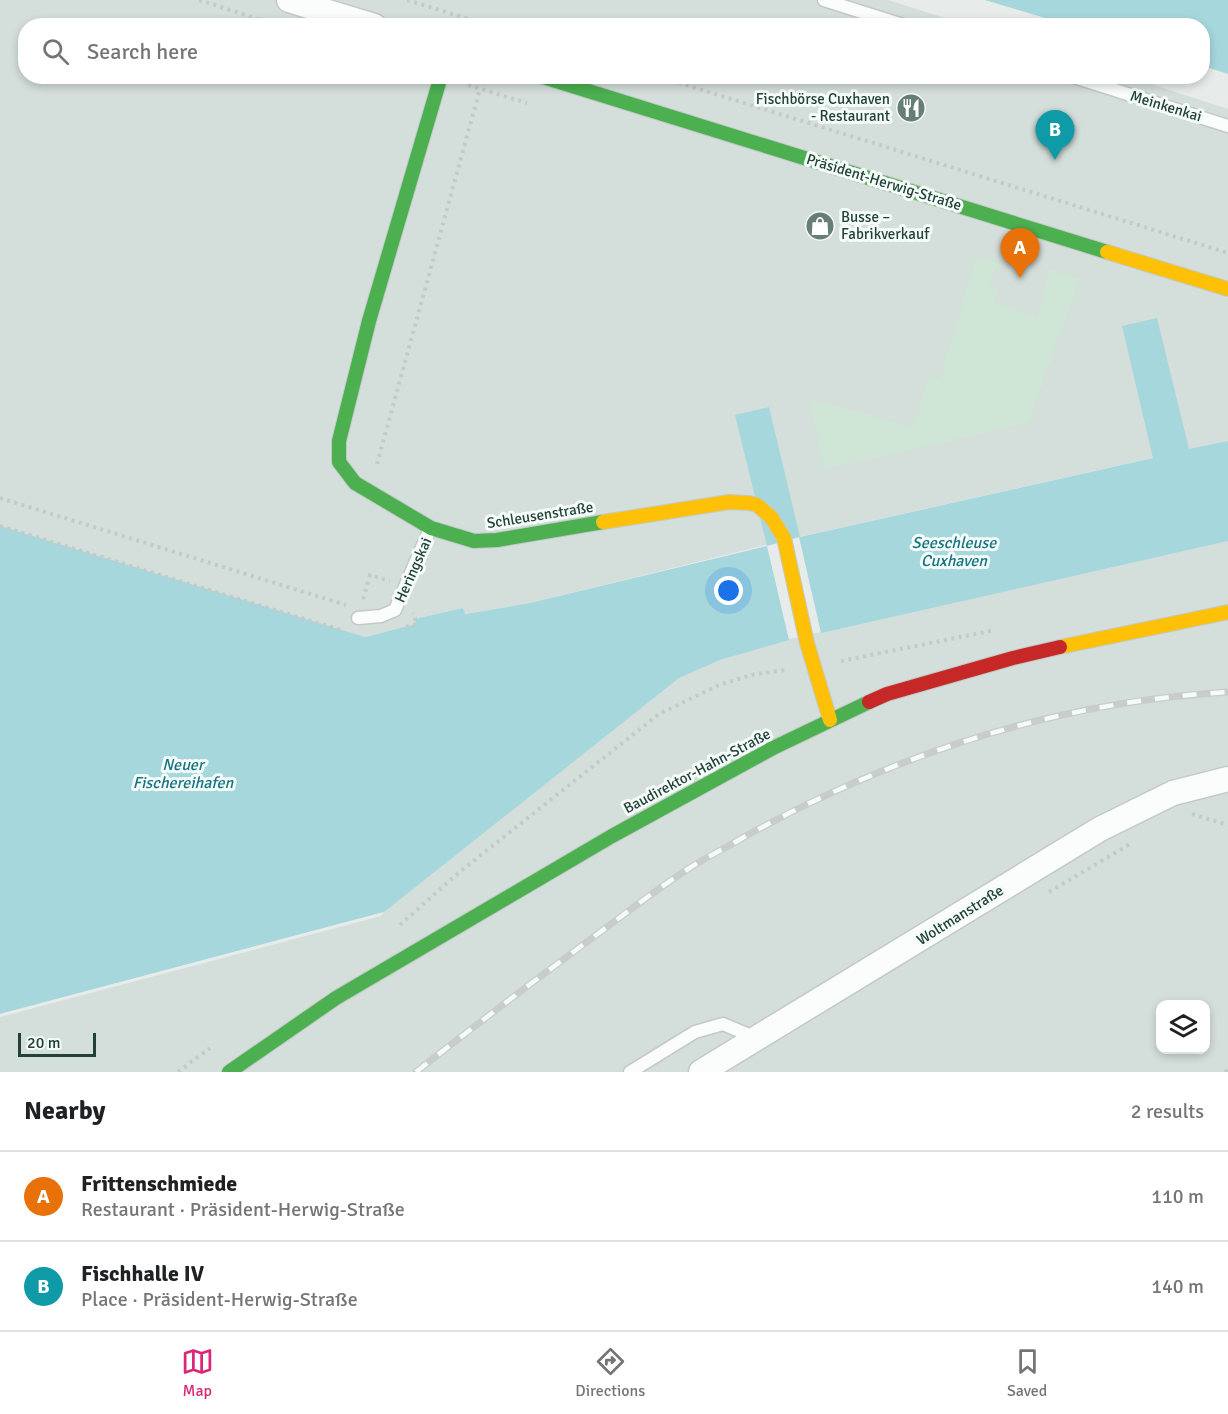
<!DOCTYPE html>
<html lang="en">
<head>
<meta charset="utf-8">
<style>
  :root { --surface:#fff; --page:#f6f6f6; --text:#202124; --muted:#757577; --line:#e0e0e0; --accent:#db2777 }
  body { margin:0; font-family:Signika,sans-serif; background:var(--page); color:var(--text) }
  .controls { position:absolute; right:18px; bottom:18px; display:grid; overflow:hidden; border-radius:12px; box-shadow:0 3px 9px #0003 }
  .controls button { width:54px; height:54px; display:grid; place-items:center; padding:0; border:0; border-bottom:2px solid var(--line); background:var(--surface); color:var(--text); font:30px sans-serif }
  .scale { position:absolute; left:18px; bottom:15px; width:78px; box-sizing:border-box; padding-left:6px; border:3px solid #224239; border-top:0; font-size:16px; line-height:21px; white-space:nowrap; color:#224239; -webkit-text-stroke:4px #f5fbf8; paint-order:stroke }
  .you { position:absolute; left:729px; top:591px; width:21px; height:21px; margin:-15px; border:4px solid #fff; border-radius:50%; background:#1a73e8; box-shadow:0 0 0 9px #1a73e833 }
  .badge { display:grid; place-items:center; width:39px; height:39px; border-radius:50%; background:var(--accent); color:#fff; font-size:20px; font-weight:700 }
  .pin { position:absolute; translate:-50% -50px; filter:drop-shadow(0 2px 3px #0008) }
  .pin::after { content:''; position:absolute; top:32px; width:21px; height:18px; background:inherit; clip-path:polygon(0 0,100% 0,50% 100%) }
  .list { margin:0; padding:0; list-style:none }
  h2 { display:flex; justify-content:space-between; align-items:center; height:78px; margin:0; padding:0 24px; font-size:26px }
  h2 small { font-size:20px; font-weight:400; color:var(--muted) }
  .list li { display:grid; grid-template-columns:39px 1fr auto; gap:18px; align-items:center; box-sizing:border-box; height:90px; padding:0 24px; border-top:2px solid var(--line) }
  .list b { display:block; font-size:22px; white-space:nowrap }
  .list p { margin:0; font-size:20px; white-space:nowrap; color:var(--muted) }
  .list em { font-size:20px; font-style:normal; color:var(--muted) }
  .icon { flex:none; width:33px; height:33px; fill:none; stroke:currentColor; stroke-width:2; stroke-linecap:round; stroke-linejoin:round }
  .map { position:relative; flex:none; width:1228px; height:1072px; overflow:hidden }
  .search { position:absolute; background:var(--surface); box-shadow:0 3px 9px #0003; left:18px; right:18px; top:18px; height:66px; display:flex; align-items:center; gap:15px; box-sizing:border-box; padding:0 21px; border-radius:24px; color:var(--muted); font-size:22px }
  .sheet { height:258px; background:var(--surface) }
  nav { display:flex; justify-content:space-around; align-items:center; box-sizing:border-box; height:84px; border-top:2px solid var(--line); background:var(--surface); font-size:16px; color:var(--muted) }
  nav a { display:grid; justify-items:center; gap:3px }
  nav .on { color:var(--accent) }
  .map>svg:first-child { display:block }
  .built { fill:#d4deda; fill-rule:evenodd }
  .green { fill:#cfe6d6 }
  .water { fill:#a5d7dd }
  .pier { fill:#e7ecea }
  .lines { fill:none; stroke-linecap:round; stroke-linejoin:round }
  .lane-casing { stroke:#c4c9c7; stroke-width:15 }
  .street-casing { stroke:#c4c9c7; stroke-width:27 }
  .fast-casing { stroke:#c2cac7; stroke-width:16 }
  .slow-casing { stroke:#c2cac7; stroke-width:16 }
  .jam-casing { stroke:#c2cac7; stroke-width:16 }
  .path { stroke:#c2cbc9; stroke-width:4; stroke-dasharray:3 4.5; stroke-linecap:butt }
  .lane { stroke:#fbfcfc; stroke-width:12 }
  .street { stroke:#fbfcfc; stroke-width:24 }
  .fast { stroke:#4caf50; stroke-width:14 }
  .slow { stroke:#ffc107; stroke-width:14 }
  .jam { stroke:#c62828; stroke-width:14 }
  .rail-casing { stroke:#c8cdcb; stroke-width:7 }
  .rail { stroke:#f5fbf8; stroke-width:4.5; stroke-dasharray:14; stroke-linecap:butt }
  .labels { text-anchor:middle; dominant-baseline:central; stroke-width:6; stroke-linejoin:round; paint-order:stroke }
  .poi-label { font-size:15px; fill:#224239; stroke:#f5fbf8; text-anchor:end }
  .street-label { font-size:15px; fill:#224239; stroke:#f5fbf8 }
  .water-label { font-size:16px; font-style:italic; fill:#167584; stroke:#f5fbf8 }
</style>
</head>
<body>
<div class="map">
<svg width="1228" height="1072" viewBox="0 0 1228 1072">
  <rect width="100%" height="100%" fill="#e7ecea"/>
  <g class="built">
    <path d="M 0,0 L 888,0 L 967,25 L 26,26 L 26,76 L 1126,76 L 1228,109 L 1228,441 L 799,537 L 530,603 L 464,614 L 463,608 L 416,619 L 417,624 L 364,637 L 0,526 Z"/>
    <path d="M 1228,541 L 1228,1072 L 0,1072 L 0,1014 L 210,957 L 642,707 L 679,678 L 720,660 L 785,640 ZM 1160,1004 L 1206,1004 L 1206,1050 L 1160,1050 Z"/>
  </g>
  <path class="green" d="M 976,256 L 999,263 L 990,287 L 998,289 L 994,303 L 1038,317 L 1049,269 L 1080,279 L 1028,423 L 824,469 L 809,399 L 913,427 L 929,376 L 940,378 Z"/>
  <g class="water">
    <path d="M 984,0 L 1228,0 L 1228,74 L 1203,66 L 1202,26 L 1068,25 Z"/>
    <path d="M 1157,318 L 1189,449 L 1228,441 L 1228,541 L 821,633 L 799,537 L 767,546 L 789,640 L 720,660 L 679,678 L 384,912 L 0,1014 L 0,526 L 365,637 L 416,624 L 415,619 L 463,608 L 465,614 L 530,603 L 767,546 L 735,415 L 769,407 L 800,537 L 1153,458 L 1122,326 Z"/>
  </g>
  <g class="pier">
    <path d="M 981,0 L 984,0 L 1068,25 L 1058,26 L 983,3 Z"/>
    <path d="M 384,912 L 381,916 L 0,1017 L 0,1014 Z"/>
  </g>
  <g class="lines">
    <g class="lane-casing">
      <g id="lane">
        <path d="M 824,0 L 906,26"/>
        <path d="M 1071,76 L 1228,126"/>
        <path d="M 358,618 L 381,616 L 395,610 L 430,529"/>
        <path d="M 630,1072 L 695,1032 L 723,1024 L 756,1038"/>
      </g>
    </g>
    <g class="street-casing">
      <g id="street">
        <path d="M 289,0 L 374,26"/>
        <path d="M 701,1072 L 1100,829 L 1173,793 L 1228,779"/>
      </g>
    </g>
    <g class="fast-casing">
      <g id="fast">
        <path d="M 441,76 L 369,321 L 339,441 L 339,462 L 355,483 L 431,528 L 474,541 L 497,540 L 603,522"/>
        <path d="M 540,76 L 1107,252"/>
        <path d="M 229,1072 L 336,998 L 612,836 L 773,748 L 869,702"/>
      </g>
    </g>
    <g class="slow-casing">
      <g id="slow">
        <path d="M 1107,252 L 1228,289"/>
        <path d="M 603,522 L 729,502 L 749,503 L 757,505 L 771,517 L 784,538 L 807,643 L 830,720"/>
        <path d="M 1060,647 L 1228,612"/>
      </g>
    </g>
    <g class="jam-casing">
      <path id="jam" d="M 869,702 L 887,694 L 1013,658 L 1060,647"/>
    </g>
    <g class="path">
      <path d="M 199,0 L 280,26"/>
      <path d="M 407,0 L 491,26"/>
      <path d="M 657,76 L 1228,253"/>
      <path d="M 468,85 L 527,103"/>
      <path d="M 377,464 L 480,89"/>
      <path d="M 0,498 L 346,605"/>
      <path d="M 0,526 L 344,631"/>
      <path d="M 363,599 L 370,575 L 390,581"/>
      <path d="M 406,627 L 417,624 L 413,613"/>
      <path d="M 841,661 L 995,630"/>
      <path d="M 1192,814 L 1228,825"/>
      <path d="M 1049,892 L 1130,844"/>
      <path d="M 400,925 L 457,874 L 659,714 L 719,685 L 755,674 L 786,670"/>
      <path d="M 178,1072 L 210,1048"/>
      <path d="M 1225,1072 L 1228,1070"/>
    </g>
    <use href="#lane" class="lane"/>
    <use href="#street" class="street"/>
    <use href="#fast" class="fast"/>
    <use href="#slow" class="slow"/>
    <use href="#jam" class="jam"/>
    <g class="rail-casing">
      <path id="rail" d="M 416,1072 C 473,1027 530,984 588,941 C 621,917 654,891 688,869 C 706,857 726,848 744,837 C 894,754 1057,702 1228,692"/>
    </g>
    <use href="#rail" class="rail"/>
  </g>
  <defs>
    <g id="restaurant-disc" transform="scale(1.5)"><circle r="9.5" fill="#677e77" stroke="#f5fbf8"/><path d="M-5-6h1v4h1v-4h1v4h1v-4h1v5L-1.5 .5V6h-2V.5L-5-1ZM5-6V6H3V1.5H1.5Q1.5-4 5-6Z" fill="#fff"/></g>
    <g id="shop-disc" transform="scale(1.5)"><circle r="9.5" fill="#677e77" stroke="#f5fbf8"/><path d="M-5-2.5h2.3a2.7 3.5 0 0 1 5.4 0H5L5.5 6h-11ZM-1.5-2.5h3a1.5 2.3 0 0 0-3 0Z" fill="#fff"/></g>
  </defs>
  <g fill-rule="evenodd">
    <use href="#restaurant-disc" x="911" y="108"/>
    <use href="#shop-disc" x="820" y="226"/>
  </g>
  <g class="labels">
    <g class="poi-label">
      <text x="890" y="99">Fischbörse Cuxhaven<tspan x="890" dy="17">- Restaurant</tspan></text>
      <text x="841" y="217" text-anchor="start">Busse –<tspan x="841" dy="17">Fabrikverkauf</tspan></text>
    </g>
    <g class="street-label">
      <text transform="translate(1166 106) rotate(17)">Meinkenkai</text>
      <text transform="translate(884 182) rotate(17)">Präsident-Herwig-Straße</text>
      <text transform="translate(540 515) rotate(-9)">Schleusenstraße</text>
      <text transform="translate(413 570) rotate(-66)">Heringskai</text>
      <text transform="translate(697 771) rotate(-28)">Baudirektor-Hahn-Straße</text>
      <text transform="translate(960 915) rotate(-32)">Woltmanstraße</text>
    </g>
    <g class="water-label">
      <text x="954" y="543">Seeschleuse<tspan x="954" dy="18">Cuxhaven</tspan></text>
      <text x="183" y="765">Neuer<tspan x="183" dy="18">Fischereihafen</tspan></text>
    </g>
  </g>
</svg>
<div class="controls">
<button><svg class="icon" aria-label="layers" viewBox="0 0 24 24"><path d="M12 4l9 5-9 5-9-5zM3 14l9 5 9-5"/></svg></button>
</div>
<div class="scale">20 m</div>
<div class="you"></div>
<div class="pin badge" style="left:1020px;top:278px;background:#e8710a">A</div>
<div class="pin badge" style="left:1055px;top:160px;background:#0f9aa8">B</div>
<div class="search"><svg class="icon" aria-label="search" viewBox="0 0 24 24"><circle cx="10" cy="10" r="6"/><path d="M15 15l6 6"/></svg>Search here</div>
</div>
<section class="sheet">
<h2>Nearby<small>2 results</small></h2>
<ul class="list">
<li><span class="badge" style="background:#e8710a">A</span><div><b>Frittenschmiede</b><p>Restaurant · Präsident-Herwig-Straße</p></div><em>110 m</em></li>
<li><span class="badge" style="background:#0f9aa8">B</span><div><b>Fischhalle IV</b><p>Place · Präsident-Herwig-Straße</p></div><em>140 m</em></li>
</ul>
</section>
<nav>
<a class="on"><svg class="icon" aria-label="map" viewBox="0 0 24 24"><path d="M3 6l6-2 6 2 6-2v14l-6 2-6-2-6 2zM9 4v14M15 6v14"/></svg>Map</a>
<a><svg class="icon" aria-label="directions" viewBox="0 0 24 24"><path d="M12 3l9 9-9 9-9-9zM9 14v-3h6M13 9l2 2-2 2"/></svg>Directions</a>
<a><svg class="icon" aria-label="saved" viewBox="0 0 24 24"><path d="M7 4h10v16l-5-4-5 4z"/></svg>Saved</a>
</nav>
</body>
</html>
